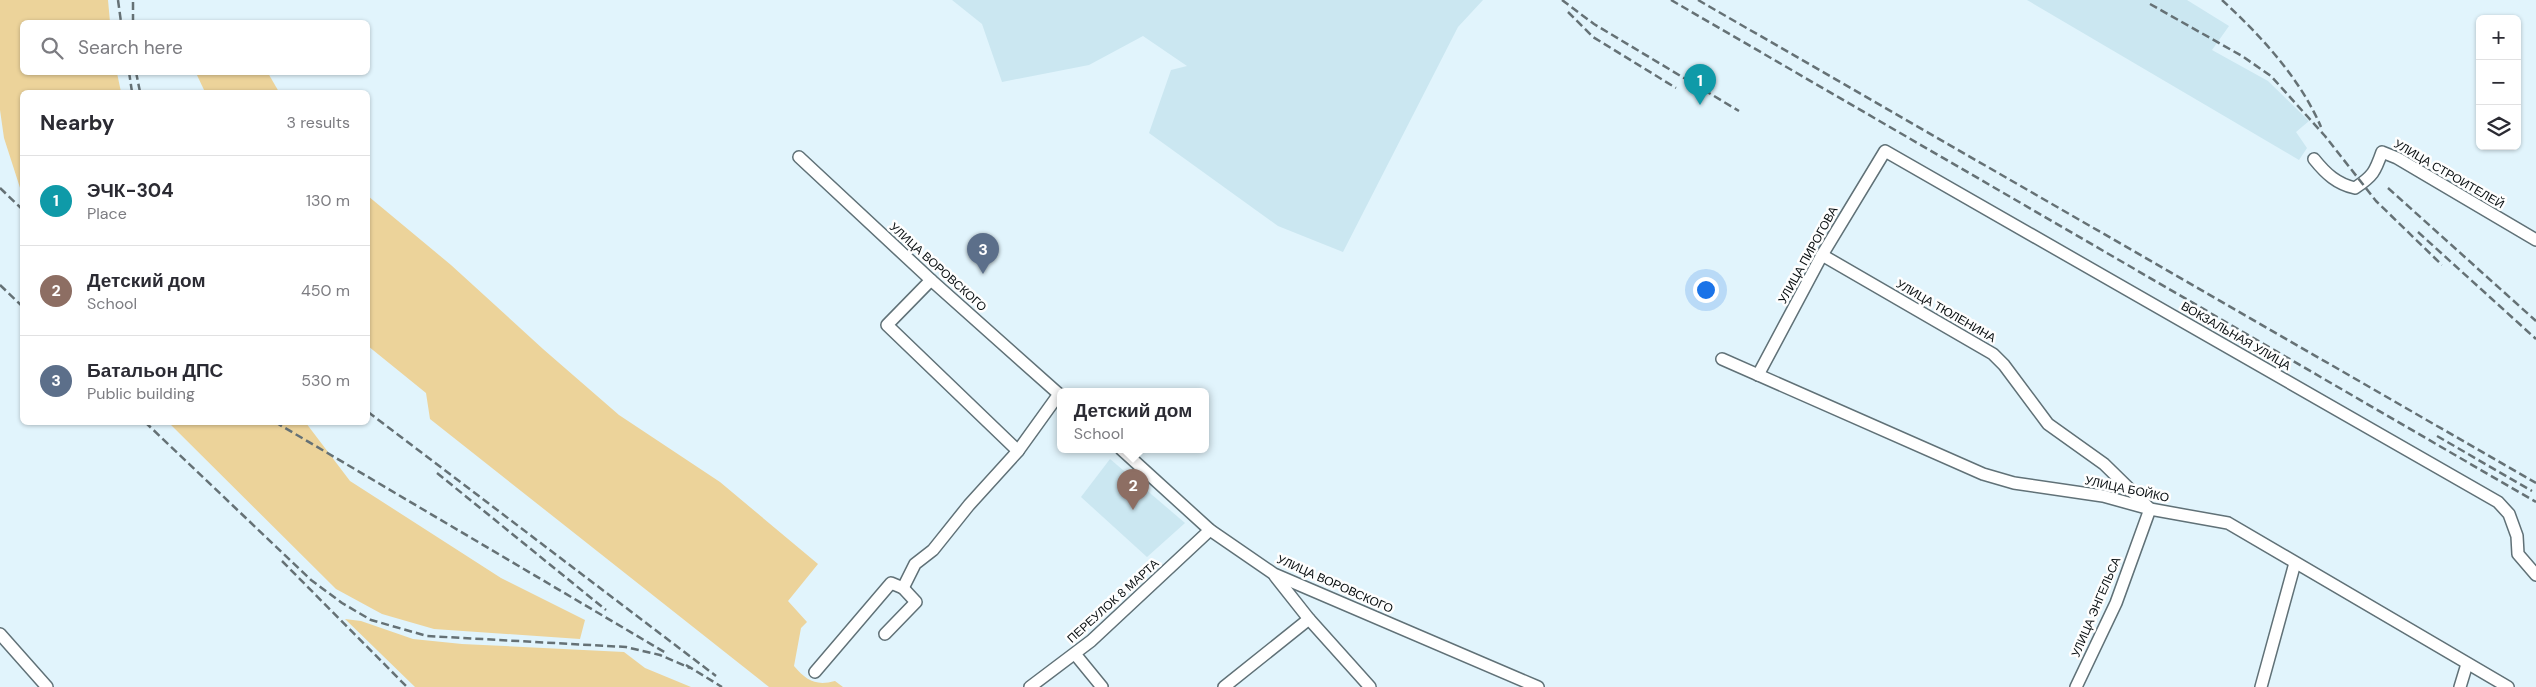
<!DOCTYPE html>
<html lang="en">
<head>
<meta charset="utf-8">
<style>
  :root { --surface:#fff; --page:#f7f7f7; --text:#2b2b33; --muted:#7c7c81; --line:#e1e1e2; --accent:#786332 }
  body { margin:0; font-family:"DM Sans",sans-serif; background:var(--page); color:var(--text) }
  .controls { position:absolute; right:15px; top:15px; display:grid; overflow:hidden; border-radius:8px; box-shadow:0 1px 4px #0004 }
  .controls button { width:45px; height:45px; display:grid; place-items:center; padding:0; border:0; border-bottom:1px solid var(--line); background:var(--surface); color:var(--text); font:25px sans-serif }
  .you { position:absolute; left:1705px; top:289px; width:18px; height:18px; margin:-12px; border:4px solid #fff; border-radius:50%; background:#1a73e8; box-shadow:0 0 0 8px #1a73e833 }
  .badge { display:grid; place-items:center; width:32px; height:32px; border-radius:50%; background:var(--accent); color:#fff; font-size:16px; font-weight:700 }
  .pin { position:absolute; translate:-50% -41px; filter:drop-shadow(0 1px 2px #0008) }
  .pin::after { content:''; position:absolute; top:26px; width:18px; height:15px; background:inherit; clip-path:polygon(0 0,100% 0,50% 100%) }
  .popup { position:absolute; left:1057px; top:388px; width:152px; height:65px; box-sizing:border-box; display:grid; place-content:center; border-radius:8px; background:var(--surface); filter:drop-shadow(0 1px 4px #0005); font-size:16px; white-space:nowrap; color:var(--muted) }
  .popup b { font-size:19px; color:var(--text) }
  .popup::after { content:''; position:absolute; left:50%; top:100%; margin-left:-10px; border:10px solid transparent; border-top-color:var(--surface) }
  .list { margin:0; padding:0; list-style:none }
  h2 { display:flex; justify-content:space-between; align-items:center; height:65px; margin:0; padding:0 20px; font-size:21px }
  h2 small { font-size:16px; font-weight:400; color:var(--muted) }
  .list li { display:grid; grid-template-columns:32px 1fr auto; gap:15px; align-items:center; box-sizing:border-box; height:90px; padding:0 20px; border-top:1px solid var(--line) }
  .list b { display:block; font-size:19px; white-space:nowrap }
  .list p { margin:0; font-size:16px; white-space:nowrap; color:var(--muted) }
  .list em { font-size:16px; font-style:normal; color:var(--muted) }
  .icon { flex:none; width:28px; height:28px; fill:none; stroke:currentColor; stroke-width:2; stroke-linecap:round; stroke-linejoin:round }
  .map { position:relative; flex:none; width:2536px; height:687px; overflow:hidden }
  .search { position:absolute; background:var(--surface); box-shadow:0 1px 4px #0004; left:20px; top:20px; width:350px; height:55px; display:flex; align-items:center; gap:12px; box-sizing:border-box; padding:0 18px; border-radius:8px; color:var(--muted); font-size:19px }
  .panel { position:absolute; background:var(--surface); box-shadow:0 1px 4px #0004; left:20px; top:90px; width:350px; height:335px; border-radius:8px }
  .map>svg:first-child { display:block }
  .built { fill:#cbe7f1 }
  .green { fill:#ecd39a }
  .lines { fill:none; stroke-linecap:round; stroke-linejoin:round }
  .minor-casing { stroke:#607177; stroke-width:14 }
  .minor { stroke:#fff; stroke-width:11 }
  .rail { stroke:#657175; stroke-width:2.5; stroke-dasharray:8 4; stroke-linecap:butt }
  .labels { text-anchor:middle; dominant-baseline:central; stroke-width:5; stroke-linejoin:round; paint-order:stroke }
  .street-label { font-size:12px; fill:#080e10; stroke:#fefefe }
</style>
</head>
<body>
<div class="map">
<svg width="2536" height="687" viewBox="0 0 2536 687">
  <rect width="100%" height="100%" fill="#e1f4fc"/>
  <g class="built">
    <path d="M 952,0 L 1483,0 L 1458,27 L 1343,252 L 1278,226 L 1149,133 L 1171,70 L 1187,66 L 1143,36 L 1089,65 L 1002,82 L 982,24 Z"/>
    <path d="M 2027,0 L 2187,0 L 2229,26 L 2212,50 L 2268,81 L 2309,121 L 2296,132 L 2307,148 L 2299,160 Z"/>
    <path d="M 1110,459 L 1185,523 L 1147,557 L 1081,497 Z"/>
  </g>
  <g class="green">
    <path d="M 0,0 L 108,0 L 110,22 L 22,22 L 22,72 L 117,73 L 121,92 L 22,92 L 22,194 L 4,138 L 0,110 Z"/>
    <path d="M 196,73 L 268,73 L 279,92 L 205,92 Z"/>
    <path d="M 368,196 L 451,265 L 543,349 L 619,415 L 720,482 L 818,564 L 788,601 L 807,622 L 801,628 L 794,666 C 807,681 816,686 835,681 L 843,687 L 769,687 L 430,419 L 426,393 L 368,346 Z"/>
    <path d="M 169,423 L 306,423 L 350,481 L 501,578 L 585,620 L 580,639 L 434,629 L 382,614 L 336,589 Z"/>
    <path d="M 345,619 L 361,621 L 413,639 L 462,644 L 624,652 L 645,668 L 691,687 L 415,687 Z"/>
  </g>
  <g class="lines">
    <g class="minor-casing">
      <g id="minor">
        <path d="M 799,157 L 931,280 L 1060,395"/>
        <path d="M 2314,159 C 2326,174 2337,184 2355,188 C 2373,176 2375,172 2382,152 L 2397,158 L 2536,240"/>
        <path d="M 1822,255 L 1993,354 L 2004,365 L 2048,424 L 2104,464 L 2150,509 L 2116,603 L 2076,687"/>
        <path d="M 931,280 L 887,325 L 1018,451"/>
        <path d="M 1722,359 L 1983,474 L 2014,483 L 2103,496 L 2150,509 L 2228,523 L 2508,687"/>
        <path d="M 1758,375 L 1822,255 L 1885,151 L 2498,502 L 2509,514 L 2517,536 L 2518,554 L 2536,575"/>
        <path d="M 1121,449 L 1210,530 L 1274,574 L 1538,687"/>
        <path d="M 1275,576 L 1309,619 L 1370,687"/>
        <path d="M 0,634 L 47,687"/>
        <path d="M 885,634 L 916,602 L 903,588"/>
        <path d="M 1075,654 L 1102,687"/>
        <path d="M 815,672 L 891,583 L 903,588 L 915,564 L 933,550 L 969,505 L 1018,451 L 1059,394"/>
        <path d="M 1030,687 L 1091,641 L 1210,530"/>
        <path d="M 1224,687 L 1309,619"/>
        <path d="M 2261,687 L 2295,563"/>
        <path d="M 2460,687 L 2467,664"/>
      </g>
    </g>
    <use href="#minor" class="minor"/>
    <g class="rail">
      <path d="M 118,0 L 121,22"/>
      <path d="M 1562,0 L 1594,24 L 1739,111"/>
      <path d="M 1671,0 L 2536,502"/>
      <path d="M 1698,0 L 2536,483"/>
      <path d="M 2222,0 C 2261,36 2300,78 2321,127"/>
      <path d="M 2150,4 L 2242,56 L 2271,76 L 2325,136 L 2376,201 L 2442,265"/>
      <path d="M 1568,12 L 1593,37 L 1676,88"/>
      <path d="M 133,22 L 133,0"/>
      <path d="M 129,72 L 132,92"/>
      <path d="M 136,72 L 140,92"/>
      <path d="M 0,188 L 22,209"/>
      <path d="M 2388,188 L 2536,321"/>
      <path d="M 2418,232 L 2536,339"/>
      <path d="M 0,285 L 22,306"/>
      <path d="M 368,412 L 716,676"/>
      <path d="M 145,422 L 311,580 L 342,603 L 371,620 L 427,636 L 626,647 L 660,655 L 690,668"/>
      <path d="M 275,422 L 666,653"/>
      <path d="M 2437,436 L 2532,491"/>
      <path d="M 437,473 L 606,610"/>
      <path d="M 282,561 L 407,687"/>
      <path d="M 686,665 L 722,687"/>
    </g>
  </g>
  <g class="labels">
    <g class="street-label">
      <text transform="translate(2449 174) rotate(30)">УЛИЦА СТРОИТЕЛЕЙ</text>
      <text transform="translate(1808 255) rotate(-61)">УЛИЦА ПИРОГОВА</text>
      <text transform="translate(938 267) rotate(42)">УЛИЦА ВОРОВСКОГО</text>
      <text transform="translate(1946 311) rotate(30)">УЛИЦА ТЮЛЕНИНА</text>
      <text transform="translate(2236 336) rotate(30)">ВОКЗАЛЬНАЯ УЛИЦА</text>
      <text transform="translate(2127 489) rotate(12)">УЛИЦА БОЙКО</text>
      <text transform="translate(1335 584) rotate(24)">УЛИЦА ВОРОВСКОГО</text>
      <text transform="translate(1113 601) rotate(-42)">ПЕРЕУЛОК 8 МАРТА</text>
      <text transform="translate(2096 607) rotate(-67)">УЛИЦА ЭНГЕЛЬСА</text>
    </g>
  </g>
</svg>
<div class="controls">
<button>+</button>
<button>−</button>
<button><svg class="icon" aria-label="layers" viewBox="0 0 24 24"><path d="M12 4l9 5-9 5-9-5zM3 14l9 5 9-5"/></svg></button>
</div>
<div class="you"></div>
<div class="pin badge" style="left:1700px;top:105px;background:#0f9aa8">1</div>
<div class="pin badge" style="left:1133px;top:510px;background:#8d6e63">2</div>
<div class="popup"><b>Детский дом</b>School</div>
<div class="pin badge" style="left:983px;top:274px;background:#5c6f8a">3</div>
<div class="search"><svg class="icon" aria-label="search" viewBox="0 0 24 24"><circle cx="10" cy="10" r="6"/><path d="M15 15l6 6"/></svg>Search here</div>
<section class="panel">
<h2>Nearby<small>3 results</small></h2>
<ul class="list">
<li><span class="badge" style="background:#0f9aa8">1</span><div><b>ЭЧК-304</b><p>Place</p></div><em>130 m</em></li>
<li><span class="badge" style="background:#8d6e63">2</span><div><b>Детский дом</b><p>School</p></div><em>450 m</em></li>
<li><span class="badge" style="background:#5c6f8a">3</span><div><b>Батальон ДПС</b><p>Public building</p></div><em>530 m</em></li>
</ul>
</section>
</div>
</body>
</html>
